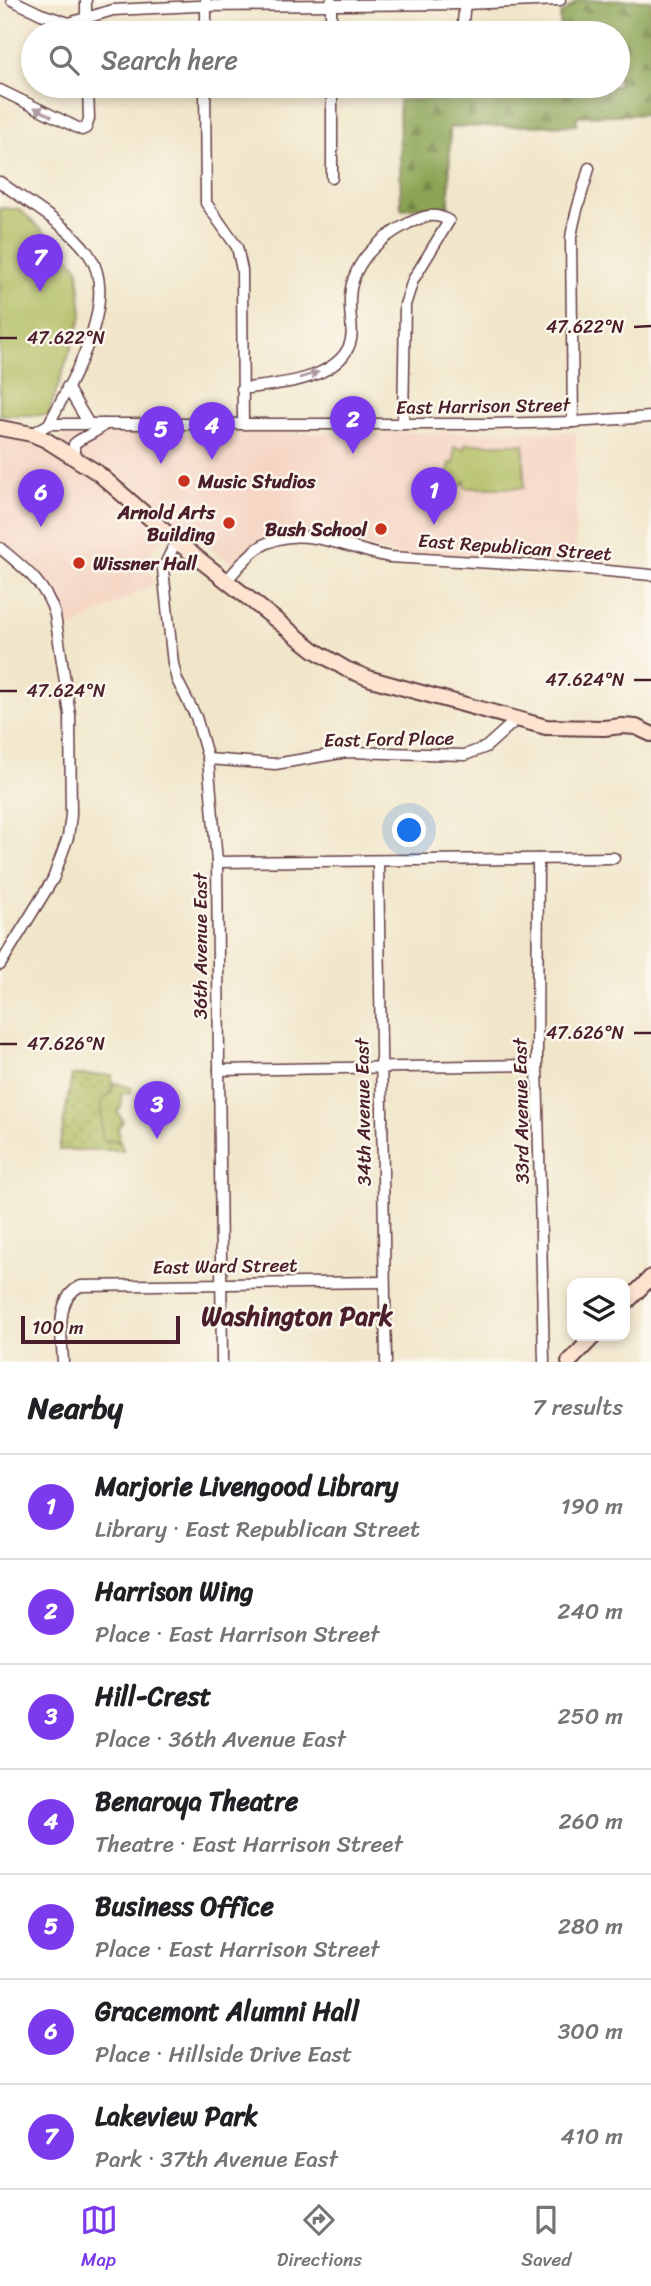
<!DOCTYPE html>
<html lang="en">
<head>
<meta charset="utf-8">
<style>
  :root { --surface:#fff; --page:#f6f6f6; --text:#202124; --muted:#757577; --line:#e0e0e0; --accent:#7c3aed }
  body { margin:0; font-family:Sriracha,sans-serif; background:var(--page); color:var(--text) }
  .controls { position:absolute; right:21px; bottom:21px; display:grid; overflow:hidden; border-radius:14px; box-shadow:0 4px 10px #0003 }
  .controls button { width:63px; height:63px; display:grid; place-items:center; padding:0; border:0; border-bottom:2px solid var(--line); background:var(--surface); color:var(--text); font:35px sans-serif }
  .scale { position:absolute; left:21px; bottom:18px; width:159px; box-sizing:border-box; padding-left:7px; border:4px solid #4a1f2b; border-top:0; font-size:19px; line-height:24px; white-space:nowrap; color:#4a1f2b; -webkit-text-stroke:5px #fbf7ec; paint-order:stroke }
  .you { position:absolute; left:410px; top:831px; width:24px; height:24px; margin:-18px; border:5px solid #fff; border-radius:50%; background:#1a73e8; box-shadow:0 0 0 10px #1a73e833 }
  .badge { display:grid; place-items:center; width:46px; height:46px; border-radius:50%; background:var(--accent); color:#fff; font-size:23px; font-weight:700 }
  .pin { position:absolute; translate:-50% -58px; filter:drop-shadow(0 2px 4px #0008) }
  .pin::after { content:''; position:absolute; top:37px; width:24px; height:21px; background:inherit; clip-path:polygon(0 0,100% 0,50% 100%) }
  .list { margin:0; padding:0; list-style:none }
  h2 { display:flex; justify-content:space-between; align-items:center; height:91px; margin:0; padding:0 28px; font-size:30px }
  h2 small { font-size:23px; font-weight:400; color:var(--muted) }
  .list li { display:grid; grid-template-columns:46px 1fr auto; gap:21px; align-items:center; box-sizing:border-box; height:105px; padding:0 28px; border-top:2px solid var(--line) }
  .list b { display:block; font-size:26px; white-space:nowrap }
  .list p { margin:0; font-size:23px; white-space:nowrap; color:var(--muted) }
  .list em { font-size:23px; font-style:normal; color:var(--muted) }
  .icon { flex:none; width:38px; height:38px; fill:none; stroke:currentColor; stroke-width:2; stroke-linecap:round; stroke-linejoin:round }
  .map { position:relative; flex:none; width:651px; height:1362px; overflow:hidden }
  .search { position:absolute; background:var(--surface); box-shadow:0 4px 10px #0003; left:21px; right:21px; top:21px; height:77px; display:flex; align-items:center; gap:18px; box-sizing:border-box; padding:0 24px; border-radius:38px; color:var(--muted); font-size:26px }
  .sheet { height:826px; background:var(--surface) }
  nav { display:flex; justify-content:space-around; align-items:center; box-sizing:border-box; height:98px; border-top:2px solid var(--line); background:var(--surface); font-size:19px; color:var(--muted) }
  nav a { display:grid; justify-items:center; gap:4px }
  nav .on { color:var(--accent) }
  .map>svg:first-child { display:block }
  .built { fill:#f5d3c1 }
  .green { fill:#afbc5e; stroke:#7c6e44; stroke-width:2 }
  .forest { fill:url(#forest-firs); stroke:#6a6240; stroke-width:2 }
  .garden { fill:url(#garden-dots); stroke:#7c6e44; stroke-width:2 }
  .lines { fill:none; stroke-linecap:round; stroke-linejoin:round }
  .minor-casing { stroke:#633d43; stroke-width:13 }
  .secondary-casing { stroke:#633d43; stroke-width:18 }
  .minor { stroke:#fff; stroke-width:10 }
  .secondary { stroke:#fde4d1; stroke-width:14 }
  .oneway { fill:#ae9aa0 }
  .ticks { fill:none; stroke:#4a1f2b; stroke-width:2.5 }
  .poi-dot { fill:#c8321e; stroke:#fbf7ec; stroke-width:2.5 }
  .labels { text-anchor:middle; dominant-baseline:central; stroke-width:5; stroke-linejoin:round; paint-order:stroke }
  .street-label { font-size:19px; fill:#4a1f2b; stroke:#fbf7ec }
  .poi-label { font-size:19px; font-weight:bold; fill:#4a1f2b; stroke:#fbf7ec; text-anchor:start }
  .district-label { font-size:26px; font-weight:bold; fill:#4a1f2b; stroke:#fbf7ec }
  .ticks-label { font-size:18px; text-anchor:middle; fill:#4a1f2b; stroke:#fbf7ec; stroke-width:5; stroke-linejoin:round; paint-order:stroke }
</style>
</head>
<body>
<div class="map">
<svg width="651" height="1362" viewBox="0 0 651 1362">
  <defs>
    <pattern id="forest-firs" width="22" height="20" patternUnits="userSpaceOnUse" patternTransform="scale(1.75)"><rect width="22" height="20" fill="#8ba455"/><path d="M5 1l3.5 6h-7zM16 11l3.5 6h-7z" fill="#748547"/></pattern>
    <pattern id="garden-dots" width="8" height="8" patternUnits="userSpaceOnUse" patternTransform="scale(1.75)"><rect width="8" height="8" fill="#afbc5e"/><path d="M2 2h.1M6 6h.1" fill="none" stroke="#90984e" stroke-width="1.8" stroke-linecap="round"/></pattern>
  </defs>
  <rect width="100%" height="100%" fill="#fbf7ec"/>
  <filter id="ink" filterUnits="userSpaceOnUse"><feTurbulence type="fractalNoise" baseFrequency=".0143" numOctaves="2"/><feDisplacementMap in="SourceGraphic" scale="14" xChannelSelector="R" yChannelSelector="G"/><feConvolveMatrix kernelMatrix="1 2 1 2 8 2 1 2 1" color-interpolation-filters="sRGB"/></filter>
  <filter id="wash" filterUnits="userSpaceOnUse"><feTurbulence type="fractalNoise" baseFrequency=".00686" numOctaves="4" result="noise"/><feDisplacementMap in="SourceGraphic" scale="28" xChannelSelector="R" yChannelSelector="G"/><feGaussianBlur stdDeviation="1.57" result="paint"/><feColorMatrix in="noise" values="0 0 0 0 0 0 0 0 0 0 0 0 0 0 0 0 0 1.4 0 .05"/><feComposite in="paint" operator="in"/></filter>
  <g filter="url(#wash)">
    <rect width="100%" height="100%" fill="#f1e6ca"/>
    <path class="built" d="M 576,432 L 575,568 L 416,559 L 333,540 L 274,541 L 239,567 L 215,553 L 177,521 L 146,559 L 154,584 L 71,628 L 40,577 L 0,543 L 0,435 L 25,438 L 56,450 L 63,434 Z"/>
    <g class="green">
      <path d="M 0,208 L 19,209 L 60,247 L 78,268 L 82,316 L 48,415 L 0,415 Z"/>
      <path d="M 465,444 L 524,444 L 524,488 L 466,488 L 465,481 L 459,488 L 448,488 C 440,479 450,473 450,463 L 454,463 L 454,447 L 465,449 Z"/>
      <path d="M 115,1083 L 132,1088 L 131,1093 L 121,1094 L 122,1105 L 117,1112 L 123,1121 L 118,1129 L 121,1143 L 116,1140 L 103,1141 L 101,1136 L 101,1103 Z"/>
    </g>
    <path class="forest" d="M 579,0 L 651,0 L 651,114 L 577,116 L 577,125 L 450,127 L 449,206 L 401,209 L 399,100 L 528,97 L 528,86 L 618,86 L 618,33 L 561,33 L 560,15 Z"/>
    <path class="garden" d="M 72,1075 L 112,1075 L 112,1091 L 101,1103 L 102,1138 L 104,1141 L 112,1140 L 121,1143 L 123,1150 L 59,1150 Z"/>
  </g>
  <g filter="url(#ink)">
    <g class="lines">
      <g class="minor-casing">
        <g id="minor">
          <path d="M 12,0 L 41,14 L 69,23 L 113,10 L 197,6 L 465,4 L 560,0"/>
          <path d="M 86,0 L 86,33"/>
          <path d="M 331,1 L 331,33"/>
          <path d="M 206,33 L 206,1"/>
          <path d="M 462,33 L 465,1"/>
          <path d="M 205,86 L 206,203 L 237,247 L 242,270 L 243,424"/>
          <path d="M 332,86 L 332,178"/>
          <path d="M 0,90 L 82,130 L 86,128 L 89,119 L 88,86"/>
          <path d="M 0,182 C 29,204 66,223 88,253 C 122,301 71,380 49,424"/>
          <path d="M 67,387 L 89,424"/>
          <path d="M 242,389 C 274,384 321,382 343,356 C 357,339 350,324 350,305 C 348,266 377,239 409,223 C 424,216 434,212 449,221 L 413,280 L 405,305 L 403,424"/>
          <path d="M 573,422 L 571,238 C 574,214 583,192 589,168"/>
          <path d="M 32,434 L 49,424 L 489,424 L 573,422 L 651,417"/>
          <path d="M 74,456 L 74,444 C 83,436 97,433 105,424"/>
          <path d="M 176,541 L 163,569 L 173,664 L 177,680 L 196,717 L 208,759 L 217,862 L 222,1362"/>
          <path d="M 0,548 C 24,568 46,584 55,615 L 70,715 L 71,815 L 68,837 L 53,879 L 0,965"/>
          <path d="M 227,580 C 236,570 246,557 257,549 C 298,520 348,550 390,557 L 575,568 L 651,575"/>
          <path d="M 208,759 L 275,764 L 347,752 L 465,755 L 486,747 L 517,719"/>
          <path d="M 538,859 L 537,1065 L 544,1362"/>
          <path d="M 378,861 L 386,1362"/>
          <path d="M 217,862 L 614,858"/>
          <path d="M 219,1070 L 537,1065"/>
          <path d="M 63,1362 C 62,1337 54,1298 81,1286 L 383,1282"/>
        </g>
      </g>
      <g class="secondary-casing">
        <g id="secondary">
          <path d="M 0,428 L 32,434 L 46,440 L 98,473 L 176,541 L 314,650 L 346,669 L 371,679 L 546,727 L 604,728 L 622,726 L 636,727 L 651,734"/>
          <path d="M 625,1304 L 651,1277"/>
          <path d="M 569,1362 L 594,1336"/>
        </g>
      </g>
      <use href="#minor" class="minor"/>
      <use href="#secondary" class="secondary"/>
    </g>
    <defs><path id="oneway-solid" d="M-6-.8H1V-3.2L6.5 0L1 3.2V.8H-6Z" transform="scale(1.75)"/></defs>
    <g class="oneway">
      <use href="#oneway-solid" transform="translate(43 112) rotate(-153)"/>
      <use href="#oneway-solid" transform="translate(309 375) rotate(-17)"/>
    </g>
  </g>
  <path class="ticks" d="M 634,327 L 651,326M 0,338 L 17,338M 634,680 L 651,680M 0,691 L 17,691M 634,1033 L 651,1033M 0,1044 L 17,1044"/>
  <g class="poi-dot">
    <circle cx="184" cy="481" r="7"/>
    <circle cx="229" cy="523" r="7"/>
    <circle cx="381" cy="529" r="7"/>
    <circle cx="79" cy="563" r="7"/>
  </g>
  <g class="labels">
    <g class="street-label">
      <text transform="translate(483 406) rotate(-1)">East Harrison Street</text>
      <text transform="translate(515 547) rotate(4)">East Republican Street</text>
      <text transform="translate(389 739) rotate(-1)">East Ford Place</text>
      <text transform="translate(200 946) rotate(-90)">36th Avenue East</text>
      <text transform="translate(521 1111) rotate(-91)">33rd Avenue East</text>
      <text transform="translate(363 1112) rotate(-91)">34th Avenue East</text>
      <text transform="translate(225 1266) rotate(-1)">East Ward Street</text>
    </g>
    <g class="poi-label">
      <text x="198" y="481">Music Studios</text>
      <text x="215" y="512" text-anchor="end">Arnold Arts<tspan x="215" dy="22">Building</tspan></text>
      <text x="367" y="529" text-anchor="end">Bush School</text>
      <text x="93" y="563">Wissner Hall</text>
    </g>
    <g class="district-label">
      <text x="297" y="1316">Washington Park</text>
    </g>
  </g>
  <g class="ticks-label">
    <text x="585" y="333">47.622°N</text>
    <text x="66" y="344">47.622°N</text>
    <text x="585" y="686">47.624°N</text>
    <text x="66" y="697">47.624°N</text>
    <text x="585" y="1039">47.626°N</text>
    <text x="66" y="1050">47.626°N</text>
  </g>
</svg>
<div class="controls">
<button><svg class="icon" aria-label="layers" viewBox="0 0 24 24"><path d="M12 4l9 5-9 5-9-5zM3 14l9 5 9-5"/></svg></button>
</div>
<div class="scale">100 m</div>
<div class="you"></div>
<div class="pin badge" style="left:434px;top:525px">1</div>
<div class="pin badge" style="left:353px;top:454px">2</div>
<div class="pin badge" style="left:157px;top:1139px">3</div>
<div class="pin badge" style="left:212px;top:460px">4</div>
<div class="pin badge" style="left:161px;top:464px">5</div>
<div class="pin badge" style="left:41px;top:527px">6</div>
<div class="pin badge" style="left:40px;top:292px">7</div>
<div class="search"><svg class="icon" aria-label="search" viewBox="0 0 24 24"><circle cx="10" cy="10" r="6"/><path d="M15 15l6 6"/></svg>Search here</div>
</div>
<section class="sheet">
<h2>Nearby<small>7 results</small></h2>
<ul class="list">
<li><span class="badge">1</span><div><b>Marjorie Livengood Library</b><p>Library · East Republican Street</p></div><em>190 m</em></li>
<li><span class="badge">2</span><div><b>Harrison Wing</b><p>Place · East Harrison Street</p></div><em>240 m</em></li>
<li><span class="badge">3</span><div><b>Hill-Crest</b><p>Place · 36th Avenue East</p></div><em>250 m</em></li>
<li><span class="badge">4</span><div><b>Benaroya Theatre</b><p>Theatre · East Harrison Street</p></div><em>260 m</em></li>
<li><span class="badge">5</span><div><b>Business Office</b><p>Place · East Harrison Street</p></div><em>280 m</em></li>
<li><span class="badge">6</span><div><b>Gracemont Alumni Hall</b><p>Place · Hillside Drive East</p></div><em>300 m</em></li>
<li><span class="badge">7</span><div><b>Lakeview Park</b><p>Park · 37th Avenue East</p></div><em>410 m</em></li>
</ul>
</section>
<nav>
<a class="on"><svg class="icon" aria-label="map" viewBox="0 0 24 24"><path d="M3 6l6-2 6 2 6-2v14l-6 2-6-2-6 2zM9 4v14M15 6v14"/></svg>Map</a>
<a><svg class="icon" aria-label="directions" viewBox="0 0 24 24"><path d="M12 3l9 9-9 9-9-9zM9 14v-3h6M13 9l2 2-2 2"/></svg>Directions</a>
<a><svg class="icon" aria-label="saved" viewBox="0 0 24 24"><path d="M7 4h10v16l-5-4-5 4z"/></svg>Saved</a>
</nav>
</body>
</html>
